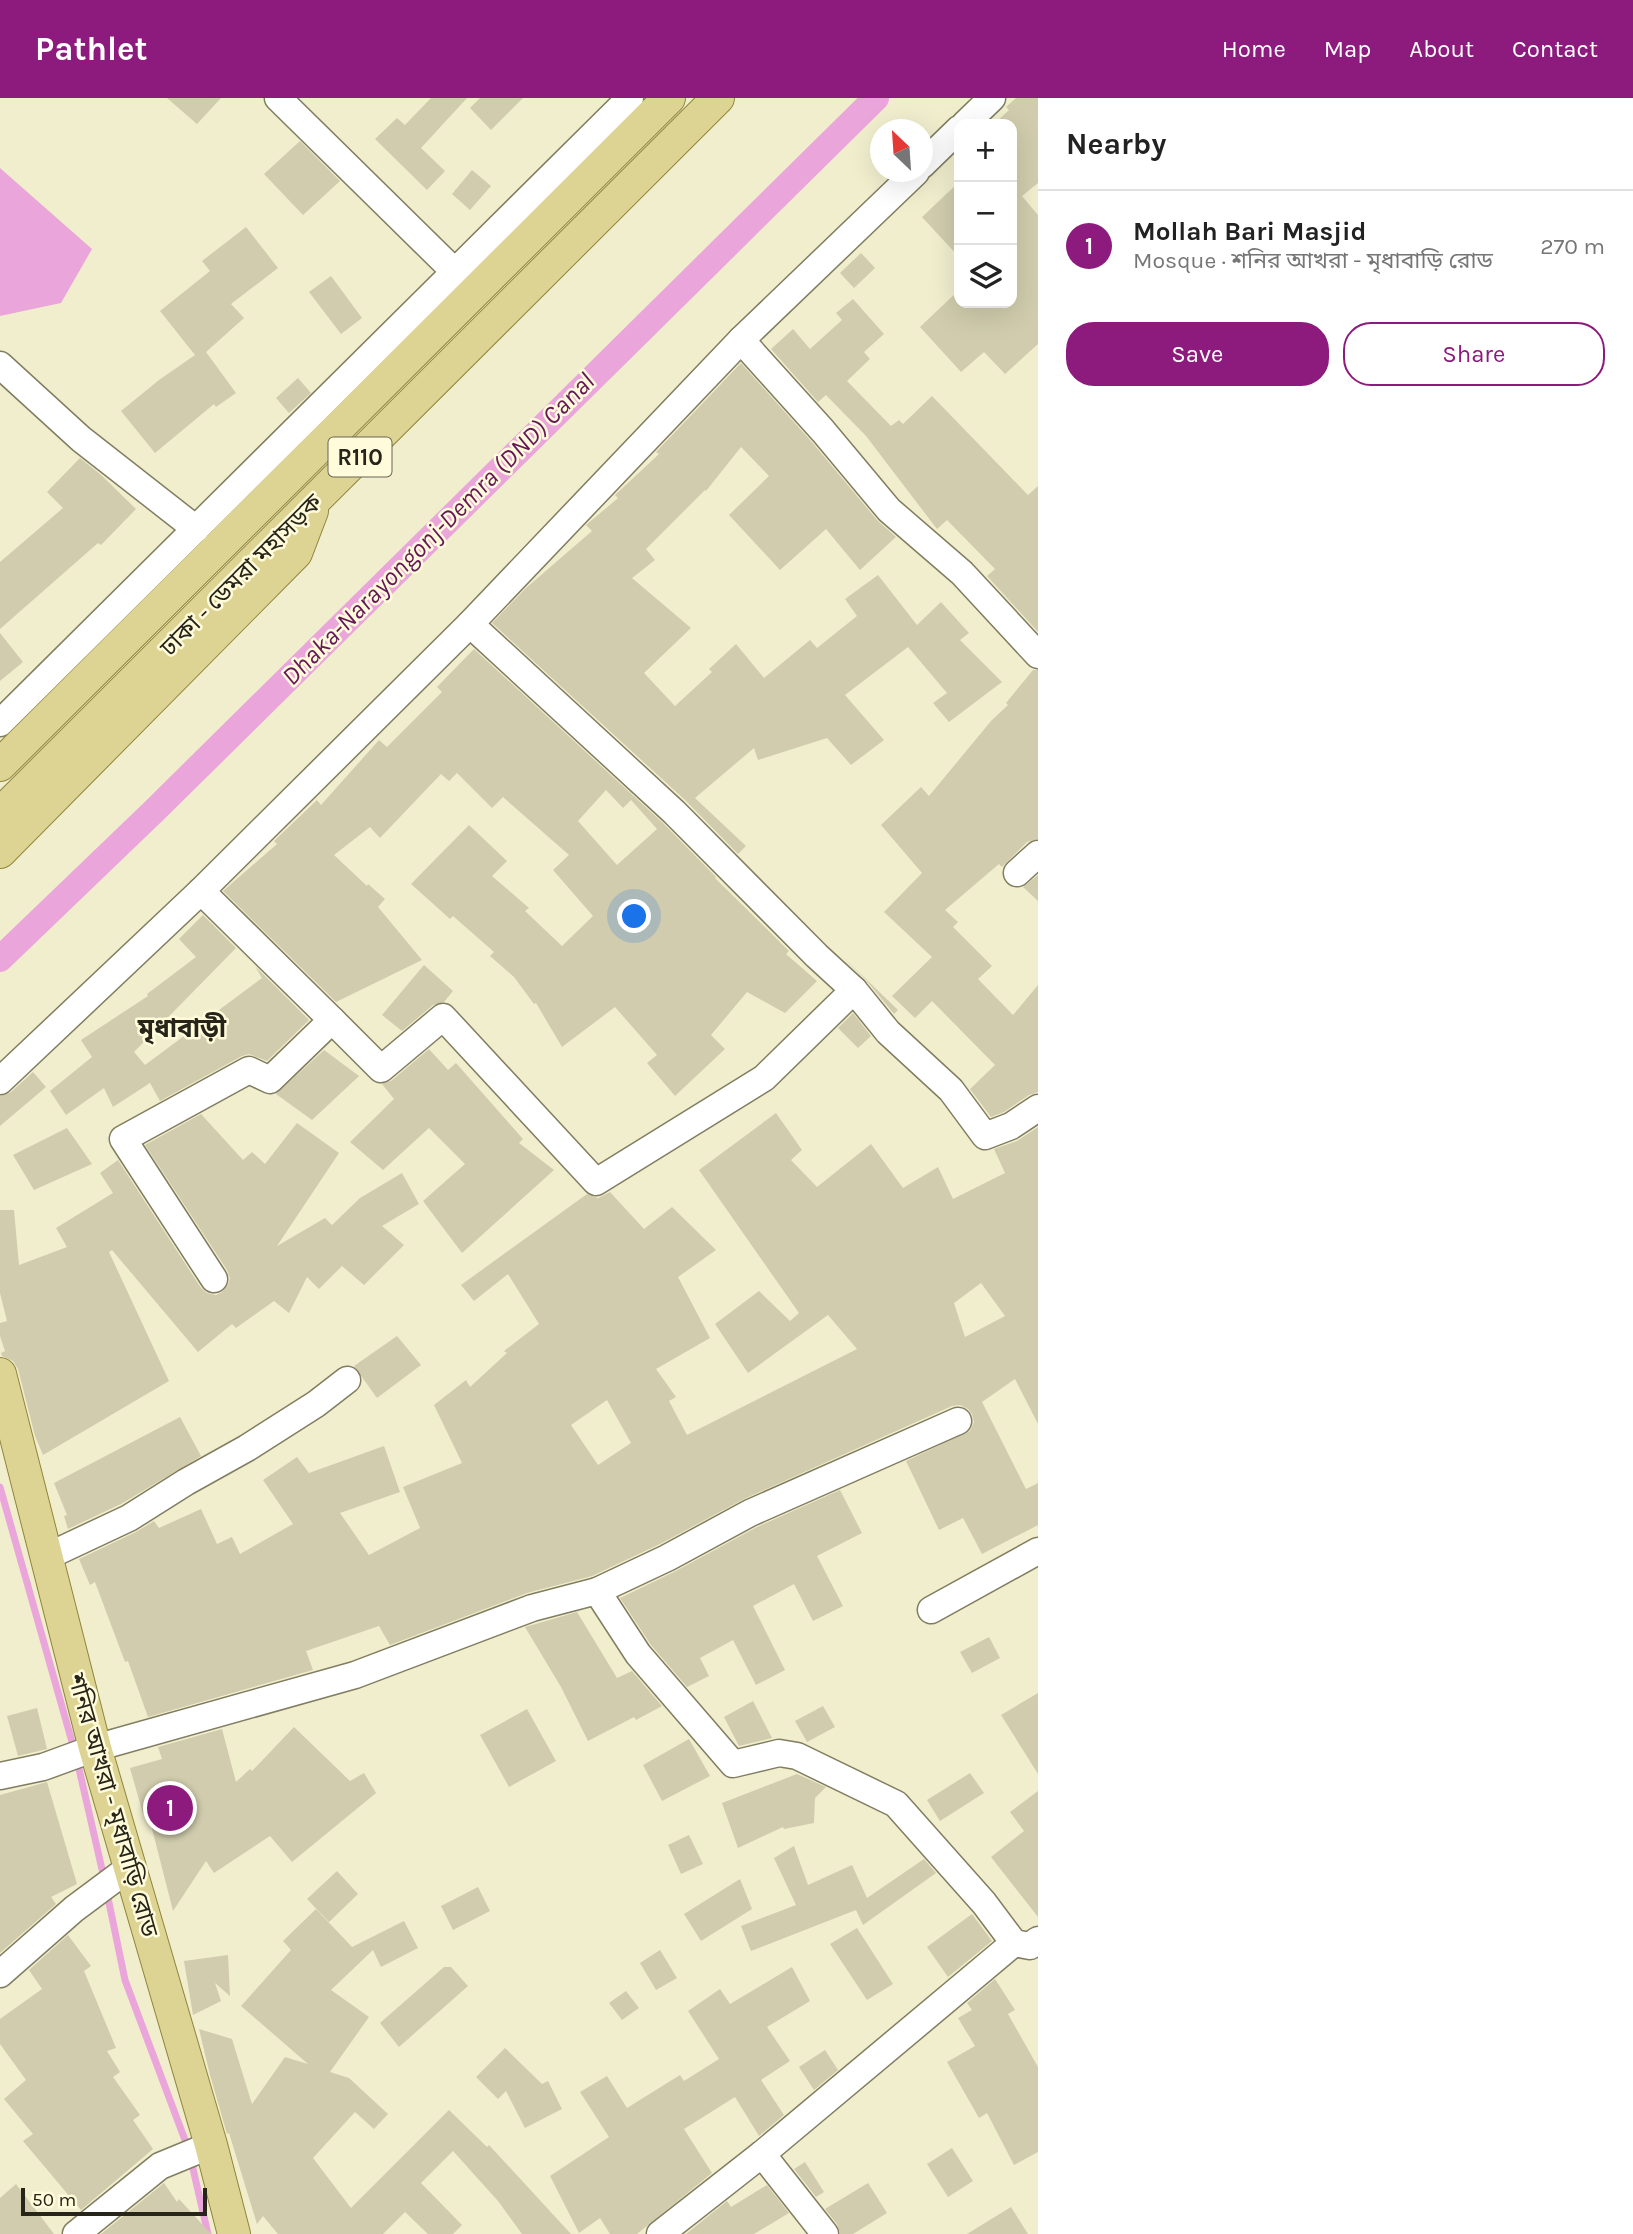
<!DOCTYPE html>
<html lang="en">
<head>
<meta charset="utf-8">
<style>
  :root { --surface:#fff; --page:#f2f2f2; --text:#222; --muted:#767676; --line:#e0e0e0; --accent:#8d1b7d }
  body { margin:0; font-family:Karla,"Noto Sans Bengali",sans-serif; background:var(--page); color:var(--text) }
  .controls { position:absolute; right:21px; top:21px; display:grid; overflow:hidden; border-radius:14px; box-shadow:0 7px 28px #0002 }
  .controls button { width:63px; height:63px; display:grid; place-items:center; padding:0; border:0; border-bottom:2px solid var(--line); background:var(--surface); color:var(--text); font:35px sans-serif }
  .compass { position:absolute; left:870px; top:21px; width:63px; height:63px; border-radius:50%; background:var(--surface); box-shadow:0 7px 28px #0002; rotate:335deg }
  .scale { position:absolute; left:21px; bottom:18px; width:186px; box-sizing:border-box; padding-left:7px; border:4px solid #27251a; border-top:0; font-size:19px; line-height:24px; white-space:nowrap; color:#27251a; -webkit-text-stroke:5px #fffbdb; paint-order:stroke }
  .you { position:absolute; left:635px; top:819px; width:24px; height:24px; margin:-18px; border:5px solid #fff; border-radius:50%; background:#1a73e8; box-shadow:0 0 0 10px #1a73e833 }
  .badge { display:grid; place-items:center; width:46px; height:46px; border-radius:50%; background:var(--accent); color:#fff; font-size:23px; font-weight:700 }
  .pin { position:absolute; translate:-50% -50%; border:4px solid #fff; box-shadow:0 2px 7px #0006 }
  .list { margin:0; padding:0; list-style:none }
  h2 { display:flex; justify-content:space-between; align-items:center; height:91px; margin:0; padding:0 28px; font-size:30px }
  h2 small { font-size:23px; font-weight:400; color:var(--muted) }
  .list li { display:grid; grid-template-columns:46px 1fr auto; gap:21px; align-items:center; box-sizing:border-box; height:112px; padding:0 28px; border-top:2px solid var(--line) }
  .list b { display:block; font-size:26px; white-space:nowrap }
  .list p { margin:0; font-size:23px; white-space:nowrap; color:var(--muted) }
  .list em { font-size:23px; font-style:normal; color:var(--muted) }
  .actions { display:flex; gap:14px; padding:21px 28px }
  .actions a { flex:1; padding:16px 0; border:2px solid var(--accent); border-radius:28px; text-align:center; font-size:24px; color:var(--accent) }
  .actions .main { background:var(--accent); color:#fff }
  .icon { flex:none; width:38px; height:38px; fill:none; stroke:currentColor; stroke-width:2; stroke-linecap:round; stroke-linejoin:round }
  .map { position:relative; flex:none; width:1038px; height:2136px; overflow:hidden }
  header { display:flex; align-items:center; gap:42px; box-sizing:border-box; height:98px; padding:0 35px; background:var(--accent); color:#fff }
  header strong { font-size:33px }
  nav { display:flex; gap:38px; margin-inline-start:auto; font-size:24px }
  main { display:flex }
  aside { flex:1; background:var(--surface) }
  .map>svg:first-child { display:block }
  .water { fill:#eaa6db }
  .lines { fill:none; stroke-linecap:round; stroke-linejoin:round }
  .stream { stroke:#eaa6db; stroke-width:7 }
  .canal { stroke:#eaa6db; stroke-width:26 }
  .building { fill:#d0ccad; fill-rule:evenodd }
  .minor-casing { stroke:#817d61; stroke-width:29 }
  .major-casing { stroke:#8f853a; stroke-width:34 }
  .minor { stroke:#fff; stroke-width:26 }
  .major { stroke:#ddd494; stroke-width:32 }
  .labels { text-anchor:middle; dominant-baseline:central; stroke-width:5; stroke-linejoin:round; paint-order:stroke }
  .shield { fill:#fffbdb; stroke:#686554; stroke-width:2 }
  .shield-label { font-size:23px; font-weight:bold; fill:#27251a }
  .street-label { font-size:24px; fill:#27251a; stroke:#fffbdb }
  .water-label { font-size:26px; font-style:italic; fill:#641758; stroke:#fffbdb }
  .neighbourhood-label { font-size:26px; font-weight:bold; fill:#27251a; stroke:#fffbdb }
</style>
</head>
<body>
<header>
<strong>Pathlet</strong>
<nav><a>Home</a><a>Map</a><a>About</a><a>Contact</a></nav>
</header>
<main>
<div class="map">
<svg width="1038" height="2136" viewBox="0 0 1038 2136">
  <rect width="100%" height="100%" fill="#f1eece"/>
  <path class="water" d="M 0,70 L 92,151 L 61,205 L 0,218 Z"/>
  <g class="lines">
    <g class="stream">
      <path d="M 0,1389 L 74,1651"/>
      <path d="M 77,1662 L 104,1780"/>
      <path d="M 107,1795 L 125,1882 L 188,2050"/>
      <path d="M 191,2062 L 208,2136"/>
    </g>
    <path class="canal" d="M 0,861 L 154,713 L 876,0"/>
  </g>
  <g class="building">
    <path d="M 167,0 L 221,0 L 197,26 Z"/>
    <path d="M 431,0 L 467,0 L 421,50 L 445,73 L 427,92 L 375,41 L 397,20 L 405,27 Z"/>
    <path d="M 480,0 L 523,0 L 491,32 L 470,10 Z"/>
    <path d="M 1016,0 L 1038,0 L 1038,85 L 1022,98 L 1038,117 L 1038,246 L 1005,276 L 984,254 L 961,274 L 920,229 L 959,192 L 959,205 L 1012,205 L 1012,26 L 994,26 L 1009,12 L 1006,9 Z"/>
    <path d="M 300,43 L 340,83 L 303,117 L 264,76 Z"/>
    <path d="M 472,72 L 491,88 L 470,112 L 452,96 Z"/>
    <path d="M 959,84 L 959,159 L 922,119 Z"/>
    <path d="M 246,129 L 278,170 L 231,206 L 244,220 L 206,254 L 236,295 L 216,309 L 214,306 L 155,355 L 121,313 L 159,282 L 195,257 L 160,213 L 210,173 L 202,163 Z"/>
    <path d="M 861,155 L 875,170 L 854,190 L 840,175 Z"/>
    <path d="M 331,178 L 362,220 L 341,236 L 309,194 Z"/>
    <path d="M 853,201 L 884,236 L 864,254 L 870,261 L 847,283 L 891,328 L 899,322 L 903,326 L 932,298 L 1028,397 L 1038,388 L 1038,534 L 987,478 L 995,471 L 947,422 L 937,431 L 866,338 L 826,297 L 818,304 L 771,251 L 793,231 L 810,251 L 842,222 L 836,215 Z"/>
    <path d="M 741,265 L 811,343 L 877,422 L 896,439 L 860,472 L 826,431 L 780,472 L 729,417 L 769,378 L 741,349 L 706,393 L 705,392 L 646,451 L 655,462 L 632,480 L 691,530 L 644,575 L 675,608 L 712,574 L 709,571 L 736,546 L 764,580 L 810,542 L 817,550 L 857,518 L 845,501 L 878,477 L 917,527 L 941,504 L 969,535 L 960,542 L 1002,584 L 949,624 L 933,605 L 947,595 L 908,549 L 845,597 L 884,642 L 851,667 L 827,640 L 758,662 L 754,650 L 695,700 L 746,748 L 738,756 L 685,702 L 492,525 L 526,490 L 592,433 L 586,427 L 618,400 L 615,397 L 659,356 L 656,354 Z"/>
    <path d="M 298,280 L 311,295 L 289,315 L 276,300 Z"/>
    <path d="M 80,360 L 100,376 L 136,411 L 101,447 L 98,445 L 0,531 L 0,464 L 63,410 L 47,394 Z"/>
    <path d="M 0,535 L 23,564 L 0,583 Z"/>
    <path d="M 474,551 L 663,725 L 716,779 L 715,780 L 789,853 L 786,856 L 817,883 L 785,915 L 747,894 L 711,937 L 725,951 L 675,998 L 647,965 L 657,957 L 615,909 L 562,949 L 536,905 L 534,906 L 514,879 L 490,858 L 494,854 L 453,818 L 450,821 L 411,786 L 469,727 L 507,763 L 492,778 L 529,810 L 525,813 L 562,848 L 593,818 L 553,772 L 569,757 L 503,699 L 492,710 L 457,675 L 449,683 L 441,676 L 380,740 L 370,729 L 334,757 L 367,788 L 368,786 L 385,801 L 378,809 L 422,862 L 336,904 L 223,793 L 277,746 L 274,743 L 317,702 L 321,707 L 379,642 L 387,649 L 442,594 L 437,589 ZM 606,692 L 623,710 L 631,702 L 657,731 L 617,767 L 578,723 Z"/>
    <path d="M 1033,572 L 1038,572 L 1038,741 L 1027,744 L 1002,769 L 999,766 L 945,812 L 958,824 L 953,829 L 992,868 L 978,881 L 1013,917 L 1038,887 L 1038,994 L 1029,997 L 1004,1014 L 991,1019 L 970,991 L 995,967 L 932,903 L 915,920 L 892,898 L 932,859 L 884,814 L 922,775 L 881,727 L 921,689 L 929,698 L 991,623 L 1008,607 L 1006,605 Z"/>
    <path d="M 1038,777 L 1038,803 L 1023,789 Z"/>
    <path d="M 203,817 L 236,850 L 134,954 L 145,967 L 262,880 L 255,868 L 309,922 L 267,963 L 249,956 L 242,958 L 160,1003 L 150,985 L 113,1009 L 104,990 L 66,1017 L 50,993 L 92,959 L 81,942 L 148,898 L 147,896 L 196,859 L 179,841 Z"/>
    <path d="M 840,856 L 898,912 L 894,916 L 866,882 Z"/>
    <path d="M 424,867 L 453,893 L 444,904 L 433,907 L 402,933 L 382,917 Z"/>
    <path d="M 853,915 L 871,938 L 858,950 L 838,930 Z"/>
    <path d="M 429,951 L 448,972 L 456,965 L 523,1041 L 519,1045 L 554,1072 L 462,1155 L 423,1103 L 465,1066 L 429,1030 L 383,1072 L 350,1044 L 394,1001 L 382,986 L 391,983 Z"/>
    <path d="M 324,952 L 359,978 L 312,1022 L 276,996 Z"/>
    <path d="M 33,974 L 46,989 L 0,1028 L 0,998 L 11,994 Z"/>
    <path d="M 776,1015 L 802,1052 L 791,1062 L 817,1089 L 871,1046 L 903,1090 L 938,1069 L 953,1101 L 1005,1075 L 994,1051 L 1017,1043 L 1038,1029 L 1038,1326 L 1015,1281 L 982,1304 L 1026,1391 L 1038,1385 L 1038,1427 L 982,1456 L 963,1420 L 939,1432 L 906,1363 L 970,1333 L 974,1324 L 972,1316 L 968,1311 L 960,1307 L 952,1308 L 744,1401 L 660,1446 L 592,1478 L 527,1495 L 390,1547 L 379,1528 L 306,1553 L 313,1572 L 148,1619 L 128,1563 L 125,1564 L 95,1484 L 90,1487 L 79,1461 L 136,1434 L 154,1423 L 159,1430 L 201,1411 L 217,1446 L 232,1439 L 240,1456 L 293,1426 L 263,1382 L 297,1359 L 309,1375 L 384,1348 L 400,1394 L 340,1415 L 369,1457 L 420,1430 L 403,1389 L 462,1365 L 434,1307 L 466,1282 L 470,1289 L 507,1255 L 504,1253 L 539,1226 L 508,1176 L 474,1203 L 461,1187 L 587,1096 L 598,1100 L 610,1094 L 644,1131 L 672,1109 L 716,1152 L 678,1179 L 710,1240 L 656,1271 L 676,1299 L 669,1303 L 687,1337 L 857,1251 L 828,1217 L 748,1275 L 715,1226 L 759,1193 L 790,1223 L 799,1215 L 699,1072 ZM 981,1185 L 1005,1218 L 965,1239 L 954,1205 ZM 607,1302 L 631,1345 L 598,1367 L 571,1327 Z"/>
    <path d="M 201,1016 L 243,1062 L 252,1054 L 265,1066 L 297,1025 L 339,1055 L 277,1148 L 325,1120 L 332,1127 L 360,1100 L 402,1075 L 419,1106 L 382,1128 L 404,1147 L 364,1187 L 342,1168 L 319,1191 L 307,1179 L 289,1215 L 274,1203 L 236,1230 L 232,1226 L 198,1254 L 112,1152 L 109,1154 L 169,1283 L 43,1357 L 35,1338 L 18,1271 L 13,1263 L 2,1258 L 1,1255 L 5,1253 L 0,1238 L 0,1225 L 7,1223 L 0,1195 L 0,1112 L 14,1112 L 19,1167 L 67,1149 L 56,1130 L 113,1095 L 100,1075 L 118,1062 L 201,1190 L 207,1195 L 216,1197 L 222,1194 L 228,1187 L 230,1180 L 227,1172 L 145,1047 Z"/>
    <path d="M 67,1030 L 92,1066 L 34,1092 L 13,1057 Z"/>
    <path d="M 397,1238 L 421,1267 L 377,1300 L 354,1268 Z"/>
    <path d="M 180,1319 L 201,1358 L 121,1406 L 68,1431 L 64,1418 L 67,1417 L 54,1385 Z"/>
    <path d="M 840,1392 L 862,1435 L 817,1458 L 843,1508 L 813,1523 L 794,1486 L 753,1508 L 785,1572 L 756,1587 L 733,1542 L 700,1560 L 709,1578 L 687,1589 L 651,1547 L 620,1500 L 674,1474 L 757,1429 Z"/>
    <path d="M 577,1514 L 617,1580 L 632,1573 L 662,1608 L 636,1622 L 634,1619 L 588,1643 L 561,1589 L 525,1529 Z"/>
    <path d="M 989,1539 L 1000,1560 L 972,1575 L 960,1554 Z"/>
    <path d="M 1038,1595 L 1038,1676 L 1001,1617 Z"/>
    <path d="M 753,1603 L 772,1640 L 739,1648 L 724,1619 Z"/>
    <path d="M 823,1608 L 835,1629 L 807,1644 L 795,1623 Z"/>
    <path d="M 37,1610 L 47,1651 L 18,1658 L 7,1618 Z"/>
    <path d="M 527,1611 L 556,1663 L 509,1689 L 480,1637 Z"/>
    <path d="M 294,1629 L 350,1683 L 364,1675 L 376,1695 L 292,1764 L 270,1738 L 214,1775 L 206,1763 L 173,1813 L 148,1715 L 143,1716 L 130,1670 L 162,1661 L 158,1649 L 222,1631 L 236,1684 L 250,1671 L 252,1673 Z"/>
    <path d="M 689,1641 L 710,1678 L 662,1703 L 643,1667 Z"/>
    <path d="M 970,1675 L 984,1695 L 940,1723 L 927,1702 Z"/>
    <path d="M 797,1676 L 826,1689 L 815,1700 L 814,1725 L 784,1731 L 783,1729 L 738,1750 L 722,1705 Z"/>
    <path d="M 47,1684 L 77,1786 L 51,1799 L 56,1806 L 0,1855 L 0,1697 Z"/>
    <path d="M 1038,1693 L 1038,1819 L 991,1759 L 1024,1733 L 1010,1714 Z"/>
    <path d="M 689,1737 L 703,1766 L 681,1776 L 668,1747 Z"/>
    <path d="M 794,1748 L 808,1787 L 852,1767 L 867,1800 L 924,1761 L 936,1775 L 863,1827 L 856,1812 L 751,1853 L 741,1828 L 796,1807 L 774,1760 Z"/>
    <path d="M 337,1773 L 358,1796 L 329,1824 L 307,1801 Z"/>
    <path d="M 740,1781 L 752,1811 L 701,1843 L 684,1816 Z"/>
    <path d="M 478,1789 L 490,1813 L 453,1832 L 441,1808 Z"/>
    <path d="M 316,1811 L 352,1849 L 404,1823 L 418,1850 L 381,1869 L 373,1852 L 331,1892 L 369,1919 L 330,1974 L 349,1980 L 388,2016 L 374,2031 L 355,2014 L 313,2060 L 351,2110 L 449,2012 L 487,2049 L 489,2047 L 571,2136 L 522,2136 L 498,2103 L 453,2053 L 421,2085 L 462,2127 L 453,2136 L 428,2136 L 405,2114 L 383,2136 L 278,2136 L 263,2118 L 257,2126 L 229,2035 L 227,2036 L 210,1977 L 199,1931 L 232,1941 L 252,2006 L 285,1959 L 308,1966 L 241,1908 L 291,1852 L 283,1843 Z"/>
    <path d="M 972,1816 L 992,1843 L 948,1879 L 927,1849 Z"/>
    <path d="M 857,1830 L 893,1886 L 867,1902 L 830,1846 Z"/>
    <path d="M 68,1837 L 91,1868 L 84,1873 L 116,1950 L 107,1953 L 120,1974 L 113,1979 L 140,2017 L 133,2022 L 153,2051 L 81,2112 L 23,2043 L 33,2036 L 4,2001 L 26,1982 L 0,1946 L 0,1921 L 42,1891 L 29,1872 Z"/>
    <path d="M 660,1852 L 677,1880 L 656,1892 L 640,1865 Z"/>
    <path d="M 228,1857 L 230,1898 L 215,1885 L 221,1903 L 193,1917 L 184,1863 Z"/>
    <path d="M 444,1869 L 451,1869 L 468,1888 L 399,1949 L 380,1925 Z"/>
    <path d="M 792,1869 L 810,1903 L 767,1929 L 790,1963 L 761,1982 L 784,2017 L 759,2038 L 735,1999 L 684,2031 L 712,2075 L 637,2136 L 610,2136 L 600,2120 L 579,2135 L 550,2078 L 609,2039 L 580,1994 L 607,1978 L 627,2010 L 680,1977 L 684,1983 L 719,1961 L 688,1913 L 720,1891 L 730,1906 Z"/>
    <path d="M 995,1881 L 1015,1912 L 1008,1916 L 1038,1969 L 1038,2054 L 1014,2067 L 987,2015 L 979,2020 L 947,1964 L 975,1948 L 958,1920 L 972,1912 L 967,1905 Z"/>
    <path d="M 626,1893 L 639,1910 L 622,1922 L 609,1905 Z"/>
    <path d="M 505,1950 L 542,1986 L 548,1983 L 562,2011 L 525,2030 L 506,1993 L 498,2001 L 476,1979 Z"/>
    <path d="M 825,1952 L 838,1972 L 814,1992 L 799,1969 Z"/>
    <path d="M 952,2050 L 973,2083 L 948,2099 L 927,2066 Z"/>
    <path d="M 805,2064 L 824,2094 L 816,2099 L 794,2071 Z"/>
    <path d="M 164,2085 L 177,2104 L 179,2101 L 211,2136 L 101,2136 Z"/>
    <path d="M 868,2085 L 887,2115 L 853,2136 L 840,2136 L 837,2126 L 825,2111 Z"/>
    <path d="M 16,2086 L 54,2136 L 0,2136 L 0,2100 Z"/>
    <path d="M 767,2087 L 789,2115 L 754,2136 L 686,2136 L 727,2103 L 731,2109 Z"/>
    <path d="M 1011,2109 L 1028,2136 L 967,2136 Z"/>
  </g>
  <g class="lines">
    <g class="minor-casing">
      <g id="minor">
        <path d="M 278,0 L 455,174"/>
        <path d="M 965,26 L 992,0"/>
        <path d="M 922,67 L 959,31"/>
        <path d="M 741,242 L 823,333 L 889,412 L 962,475 L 1038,557"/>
        <path d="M 0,267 L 81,341 L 196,431"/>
        <path d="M 470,526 L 674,714 L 817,858 L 854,892 L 888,934 L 951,992 L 985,1038 L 1011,1028 L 1038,1010"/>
        <path d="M 0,625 L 630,0"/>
        <path d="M 1017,775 L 1038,756"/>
        <path d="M 201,793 L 332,922 L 270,982 L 249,972 L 123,1041 L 214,1181"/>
        <path d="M 332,922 L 381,971 L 443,919 L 596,1084 L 764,980 L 854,892"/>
        <path d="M 0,983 L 201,793 L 470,526 L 741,242 L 916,74"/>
        <path d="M 46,1459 L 129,1420 L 186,1384 L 247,1350 L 316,1306 L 347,1282"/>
        <path d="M 597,1493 L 638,1556 L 733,1666 L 779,1655 L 797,1658 L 896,1706 L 984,1805 L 1014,1845 L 1030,1848 L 1038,1842"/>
        <path d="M 931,1512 L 1038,1453"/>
        <path d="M 0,1678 L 43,1669 L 95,1650 L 355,1577 L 532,1510 L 597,1493 L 667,1460 L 750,1415 L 958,1323"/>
        <path d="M 0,1876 L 74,1811 L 129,1770"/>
        <path d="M 762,2056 L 825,2136"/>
        <path d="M 76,2136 L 160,2068 L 211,2047"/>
        <path d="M 660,2136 L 762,2056 L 1014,1845"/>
      </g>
    </g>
    <g class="major-casing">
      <g id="major">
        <path d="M 0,667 L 669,0"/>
        <path d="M 0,716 L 718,0"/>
        <path d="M 0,754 L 296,455 L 312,413"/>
        <path d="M 0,1276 L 95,1650 L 211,2047 L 234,2136"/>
      </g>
    </g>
    <use href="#minor" class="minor"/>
    <use href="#major" class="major"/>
  </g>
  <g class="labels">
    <rect class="shield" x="328.5" y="339.5" width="63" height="39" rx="5"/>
    <g class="shield-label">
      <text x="360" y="359">R110</text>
    </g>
    <g class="street-label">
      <text transform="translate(241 477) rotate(-45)">ঢাকা - ডেমরা মহাসড়ক</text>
      <text transform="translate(113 1707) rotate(74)">শনির আখরা - মৃধাবাড়ি রোড</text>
    </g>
    <g class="water-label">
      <text transform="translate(438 431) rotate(-45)">Dhaka-Narayongonj-Demra (DND) Canal</text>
    </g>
    <g class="neighbourhood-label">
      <text x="182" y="930">মৃধাবাড়ী</text>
    </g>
  </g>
</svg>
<div class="controls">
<button>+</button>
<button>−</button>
<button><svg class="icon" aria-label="layers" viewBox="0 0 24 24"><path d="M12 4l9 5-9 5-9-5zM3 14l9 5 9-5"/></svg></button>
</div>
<svg class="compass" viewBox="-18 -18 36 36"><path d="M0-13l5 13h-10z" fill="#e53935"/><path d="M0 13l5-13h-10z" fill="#767676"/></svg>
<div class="scale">50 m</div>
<div class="you"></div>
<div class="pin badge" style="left:170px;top:1710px">1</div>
</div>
<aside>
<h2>Nearby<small></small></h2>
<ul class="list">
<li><span class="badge">1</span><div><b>Mollah Bari Masjid</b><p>Mosque · শনির আখরা - মৃধাবাড়ি রোড</p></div><em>270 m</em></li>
</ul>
<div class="actions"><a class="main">Save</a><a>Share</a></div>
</aside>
</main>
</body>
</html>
